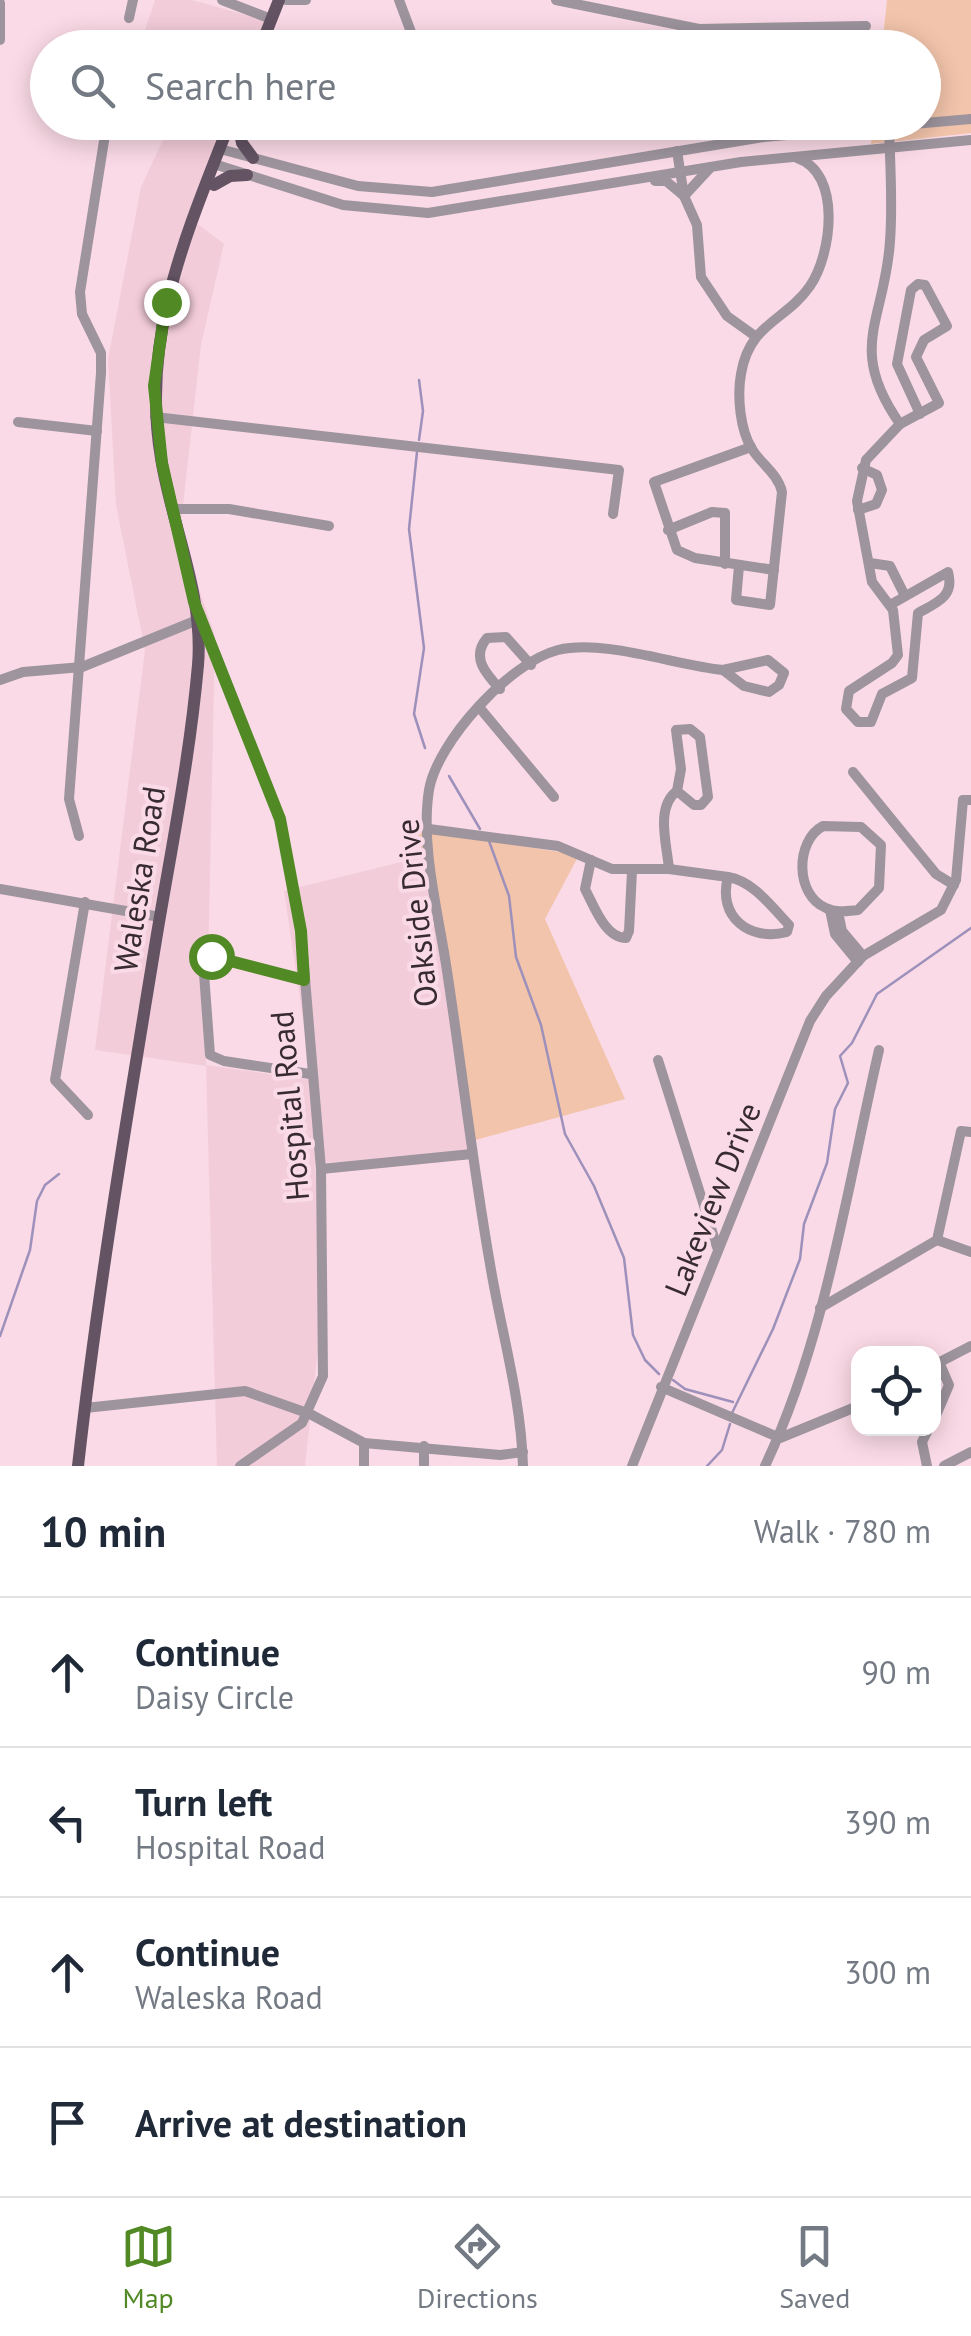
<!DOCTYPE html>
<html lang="en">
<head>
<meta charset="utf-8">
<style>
  :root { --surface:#fff; --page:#f2f2f3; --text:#1f2937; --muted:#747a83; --line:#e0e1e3; --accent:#518925 }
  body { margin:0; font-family:"PT Sans",sans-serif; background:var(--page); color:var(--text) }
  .controls { position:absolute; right:30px; bottom:30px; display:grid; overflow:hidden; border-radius:20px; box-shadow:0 5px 25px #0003 }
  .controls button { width:90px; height:90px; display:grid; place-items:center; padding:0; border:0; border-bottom:2px solid var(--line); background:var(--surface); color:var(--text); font:50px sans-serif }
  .stop { position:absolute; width:30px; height:30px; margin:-22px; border:8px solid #518925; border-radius:50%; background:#fff }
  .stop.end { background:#518925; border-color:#fff; box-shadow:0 2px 10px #0008 }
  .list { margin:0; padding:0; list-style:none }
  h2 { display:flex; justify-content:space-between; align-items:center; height:130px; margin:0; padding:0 40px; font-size:42px }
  h2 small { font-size:32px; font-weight:400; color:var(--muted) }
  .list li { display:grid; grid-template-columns:65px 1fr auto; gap:30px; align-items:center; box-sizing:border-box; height:150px; padding:0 40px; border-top:2px solid var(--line) }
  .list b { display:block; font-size:38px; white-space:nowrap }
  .list p { margin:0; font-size:32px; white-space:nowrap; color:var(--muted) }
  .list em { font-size:32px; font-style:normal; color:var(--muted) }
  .icon { flex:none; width:55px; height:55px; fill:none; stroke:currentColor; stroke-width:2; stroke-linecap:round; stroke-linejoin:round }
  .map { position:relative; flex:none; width:971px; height:1466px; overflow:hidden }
  .search { position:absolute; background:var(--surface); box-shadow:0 5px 25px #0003; left:30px; right:30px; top:30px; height:110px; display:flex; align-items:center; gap:25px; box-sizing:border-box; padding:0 35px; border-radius:55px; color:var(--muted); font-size:38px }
  .sheet { height:730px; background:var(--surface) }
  nav { display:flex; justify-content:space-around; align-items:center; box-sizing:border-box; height:140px; border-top:2px solid var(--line); background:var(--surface); font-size:28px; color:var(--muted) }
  nav a { display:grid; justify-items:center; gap:5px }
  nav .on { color:var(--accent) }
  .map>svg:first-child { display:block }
  .built { fill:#f3ccda }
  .green { fill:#f2c4ab }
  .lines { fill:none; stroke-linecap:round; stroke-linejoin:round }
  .stream { stroke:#9d91bb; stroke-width:2.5 }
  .minor { stroke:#9d949d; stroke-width:10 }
  .major { stroke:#635363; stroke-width:12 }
  .route { stroke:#518925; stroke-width:12 }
  .labels { text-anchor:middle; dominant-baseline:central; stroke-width:8; stroke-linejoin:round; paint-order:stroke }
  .street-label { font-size:32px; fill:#372b30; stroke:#fadae6 }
</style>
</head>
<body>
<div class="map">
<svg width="971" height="1466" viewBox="0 0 971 1466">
  <rect width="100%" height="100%" fill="#fadae6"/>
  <g class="built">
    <path d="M 155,0 L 192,0 L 264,20 L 255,47 L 139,48 Z"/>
    <path d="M 171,123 L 228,123 L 194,221 L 224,244 L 201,345 L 180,532 L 215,636 L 206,1065 L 312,1080 L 284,891 L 425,856 L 475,1157 L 315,1163 L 324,1295 L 305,1466 L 217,1466 L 206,1066 L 95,1050 L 145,650 L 116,505 L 108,359 L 141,187 Z"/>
  </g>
  <g class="green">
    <path d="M 887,0 L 971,0 L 971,133 L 871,144 L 873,123 L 924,122 L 924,48 L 882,47 Z"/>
    <path d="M 413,829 L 579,855 L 545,919 L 625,1099 L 472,1141 L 425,856 Z"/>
  </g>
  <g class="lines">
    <g class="stream">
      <path d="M 419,440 L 423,411 L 419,380"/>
      <path d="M 417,452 L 409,529 L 424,648 L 414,714 L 425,748"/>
      <path d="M 449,776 L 480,829"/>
      <path d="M 489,841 L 509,896 L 516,957 L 541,1025 L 565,1134 L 594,1186 L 624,1258 L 633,1335 L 645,1360 L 659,1374"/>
      <path d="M 0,1336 L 30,1250 L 37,1201 L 45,1185 L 59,1174"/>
      <path d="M 673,1380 L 685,1389 L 733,1402"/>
      <path d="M 732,1413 L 773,1329 L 800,1259 L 804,1224 L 827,1163 L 835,1109 L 848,1083 L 840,1056 L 852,1043 L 877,994 L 971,928"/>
      <path d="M 707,1466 L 722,1450 L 730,1424"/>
    </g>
    <g class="minor">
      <path d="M 222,0 L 271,19"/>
      <path d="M 286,0 L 306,0"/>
      <path d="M 399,0 L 417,48"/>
      <path d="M 556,0 L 699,29 L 866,26"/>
      <path d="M 0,3 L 0,40"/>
      <path d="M 129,18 L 133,0"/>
      <path d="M 889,126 C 890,164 893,203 890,241 C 885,321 846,347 900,424 L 939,403 L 916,357 L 924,340 L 947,326 L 925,285 L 918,284 L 911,290 L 897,364 L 920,414"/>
      <path d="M 220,149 L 358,186 L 432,192 L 764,137 L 971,119"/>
      <path d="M 677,151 L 684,196 L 697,225 L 701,277 L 727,316 L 755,336"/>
      <path d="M 214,164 L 343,205 L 428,213 L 741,162 L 971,140"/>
      <path d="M 655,181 L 666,181 L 684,196 L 710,168"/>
      <path d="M 155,417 L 619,470 L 613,514"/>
      <path d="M 18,422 L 97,431"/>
      <path d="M 751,447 L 654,482 L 677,550 L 695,558 L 774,570"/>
      <path d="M 172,509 L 229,509 L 329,526"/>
      <path d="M 858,510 L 876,504 L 882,490 L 877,475 L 862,468"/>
      <path d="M 668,530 L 712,512 L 725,513 L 725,564"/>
      <path d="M 870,563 L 890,566 L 904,594"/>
      <path d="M 739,566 L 736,600 L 770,605 L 782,492 C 778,474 761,464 752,449 C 740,430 737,396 741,374 C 749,323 786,321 810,286 C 832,254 842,173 797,158"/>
      <path d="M 890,605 L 948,572 C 955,597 936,603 918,613 L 912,678 L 882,694 L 871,722 L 858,722 L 846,709 L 849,691 L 892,663 L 898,655 L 893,610 L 872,582 L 857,501 L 866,460 L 900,424"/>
      <path d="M 199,612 L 280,819 L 301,931 L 321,1169 L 323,1376 L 302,1423 L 240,1466"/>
      <path d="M 768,660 L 784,673 L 779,685 L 769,692 L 744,686 L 723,670 Z"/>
      <path d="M 0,680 L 23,672 L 82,667 L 195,621"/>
      <path d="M 500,689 C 485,673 471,657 487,638 L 506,637 L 531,665"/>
      <path d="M 479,707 L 554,797"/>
      <path d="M 690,729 L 700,737 L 708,797 L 701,805 L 694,805 L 677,791 L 681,769 L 676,730 Z"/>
      <path d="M 853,772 L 936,874 L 954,885"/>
      <path d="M 823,826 L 861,827 L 881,845 L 879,888 L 858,910 C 847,911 836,913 826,908 C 795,895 795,841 823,826 Z"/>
      <path d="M 429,829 L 558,846 L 612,869 L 669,869 L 728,877"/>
      <path d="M 79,836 L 69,799 L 101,373 L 101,353 L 82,314 L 80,292 L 107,122"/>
      <path d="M 591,860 L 585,889 C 594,906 605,938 626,938 L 629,931 L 632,871"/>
      <path d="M 669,869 C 667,845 655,807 677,791"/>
      <path d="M 728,877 C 753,881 771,906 789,925 L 787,932 C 750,942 717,917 728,877 Z"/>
      <path d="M 0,889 L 160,917"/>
      <path d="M 85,902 L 55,1080 L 88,1115"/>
      <path d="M 830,910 L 835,934 L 858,962"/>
      <path d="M 838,912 L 842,931 L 863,956"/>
      <path d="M 304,980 L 211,956 L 203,960 L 210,1055 L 224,1061 L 310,1074"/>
      <path d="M 658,1060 L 717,1247"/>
      <path d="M 321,1169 L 472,1154"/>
      <path d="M 937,1240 L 971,1252"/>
      <path d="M 820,1308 L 937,1240 L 961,1131 L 971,1132"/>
      <path d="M 936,1364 L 971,1346"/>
      <path d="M 661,1387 L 780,1438 L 858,1406"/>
      <path d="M 85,1408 L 245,1391 L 310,1414 L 364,1443 L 500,1455 L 523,1452"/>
      <path d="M 934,1420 L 949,1385 L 939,1362"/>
      <path d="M 364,1443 L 364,1466"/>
      <path d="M 424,1466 L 424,1446"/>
      <path d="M 523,1466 C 521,1397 501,1331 490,1264 C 473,1167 462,1069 447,971 C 439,915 420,847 429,790 C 437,742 510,662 558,650 C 604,639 675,665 723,670"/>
      <path d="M 632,1466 L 810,1021 L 826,996 L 863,956 L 941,910 L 956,880 L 963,800 L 971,800"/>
      <path d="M 765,1466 C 826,1337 847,1188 879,1050"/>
      <path d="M 927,1466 L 922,1442 L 929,1428"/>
      <path d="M 944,1466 L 971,1452"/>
    </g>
    <g class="major">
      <path d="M 260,48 L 279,0"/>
      <path d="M 238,123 L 242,143 L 253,158"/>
      <path d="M 214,185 L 230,176 L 247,175"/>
      <path d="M 78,1466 C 98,1288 128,1111 157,934 C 172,845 190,756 198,665 C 204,593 172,527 161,458 C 140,337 187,232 230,122"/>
    </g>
  </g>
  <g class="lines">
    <path class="route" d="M 166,302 L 154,386 L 162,463 L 194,602 L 280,819 L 301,931 L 304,980 L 211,956"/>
  </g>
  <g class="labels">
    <g class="street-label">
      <text transform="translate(139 879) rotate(-81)">Waleska Road</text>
      <text transform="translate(416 913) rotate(-96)">Oakside Drive</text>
      <text transform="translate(289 1106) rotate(-95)">Hospital Road</text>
      <text transform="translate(712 1199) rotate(-68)">Lakeview Drive</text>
    </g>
  </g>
</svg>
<div class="controls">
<button><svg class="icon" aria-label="locate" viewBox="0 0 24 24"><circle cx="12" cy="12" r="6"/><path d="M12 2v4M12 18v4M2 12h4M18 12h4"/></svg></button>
</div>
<div class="stop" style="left:211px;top:956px"></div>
<div class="stop end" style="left:166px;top:302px"></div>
<div class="search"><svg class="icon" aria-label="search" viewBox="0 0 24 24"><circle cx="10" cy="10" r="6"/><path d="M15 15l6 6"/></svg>Search here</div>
</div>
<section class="sheet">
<h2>10 min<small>Walk · 780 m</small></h2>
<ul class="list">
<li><svg class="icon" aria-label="ahead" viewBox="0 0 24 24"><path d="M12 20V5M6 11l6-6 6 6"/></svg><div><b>Continue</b><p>Daisy Circle</p></div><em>90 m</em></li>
<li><svg class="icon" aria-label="left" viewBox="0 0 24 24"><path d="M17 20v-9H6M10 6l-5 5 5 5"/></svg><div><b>Turn left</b><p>Hospital Road</p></div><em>390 m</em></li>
<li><svg class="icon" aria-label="ahead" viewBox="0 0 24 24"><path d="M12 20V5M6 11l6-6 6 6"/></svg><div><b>Continue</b><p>Waleska Road</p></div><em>300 m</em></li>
<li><svg class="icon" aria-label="arrive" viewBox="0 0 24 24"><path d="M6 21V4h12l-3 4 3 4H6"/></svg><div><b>Arrive at destination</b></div></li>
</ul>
</section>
<nav>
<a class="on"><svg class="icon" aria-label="map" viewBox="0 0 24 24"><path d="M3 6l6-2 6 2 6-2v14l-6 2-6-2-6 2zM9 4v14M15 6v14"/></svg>Map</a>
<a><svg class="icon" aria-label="directions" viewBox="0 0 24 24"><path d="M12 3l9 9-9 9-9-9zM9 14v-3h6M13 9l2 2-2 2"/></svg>Directions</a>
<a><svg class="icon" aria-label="saved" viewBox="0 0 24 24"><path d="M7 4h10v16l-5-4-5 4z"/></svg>Saved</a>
</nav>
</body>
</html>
